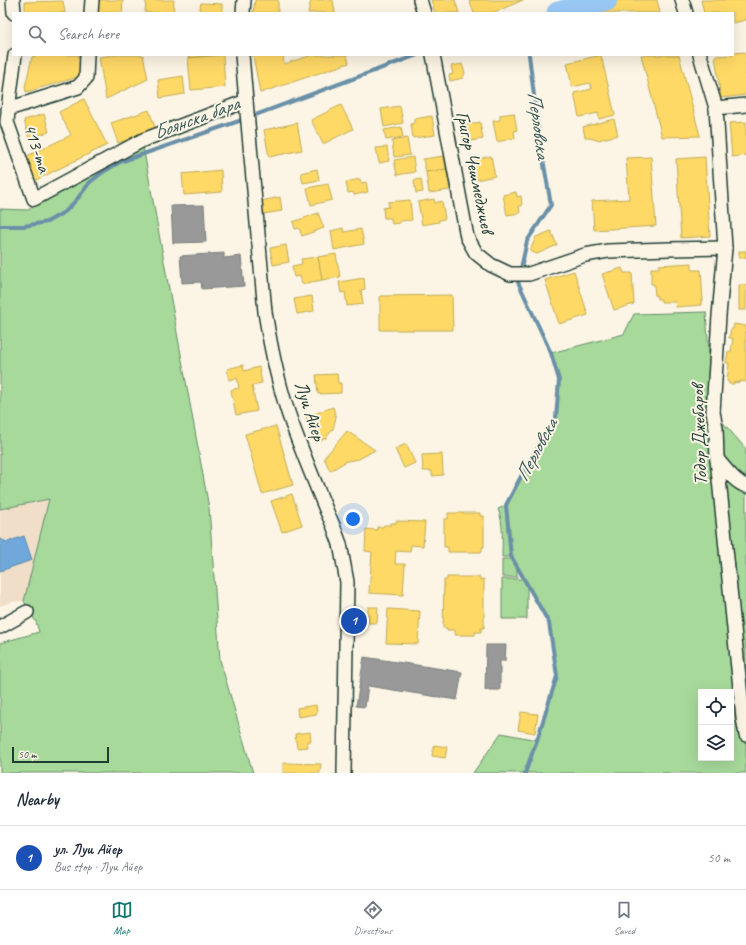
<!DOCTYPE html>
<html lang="en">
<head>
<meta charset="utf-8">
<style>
  :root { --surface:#fff; --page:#f2f2f3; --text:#1f2937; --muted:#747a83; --line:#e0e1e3; --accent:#0f766e }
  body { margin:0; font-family:Caveat,sans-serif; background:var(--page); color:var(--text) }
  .controls { position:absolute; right:12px; bottom:12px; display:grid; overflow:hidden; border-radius:0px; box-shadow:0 4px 16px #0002 }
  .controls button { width:36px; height:36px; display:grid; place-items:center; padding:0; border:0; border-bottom:1px solid var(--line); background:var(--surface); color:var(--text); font:20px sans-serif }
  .scale { position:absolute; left:12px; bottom:10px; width:97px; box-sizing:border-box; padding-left:4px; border:2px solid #1f3d34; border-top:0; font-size:11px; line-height:14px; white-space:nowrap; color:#1f3d34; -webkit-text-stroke:3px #fcf5e5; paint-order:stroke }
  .you { position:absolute; left:353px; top:519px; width:14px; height:14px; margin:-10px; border:3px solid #fff; border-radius:50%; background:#1a73e8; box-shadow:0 0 0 6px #1a73e833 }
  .badge { display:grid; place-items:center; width:26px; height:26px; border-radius:50%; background:var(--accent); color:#fff; font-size:13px; font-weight:700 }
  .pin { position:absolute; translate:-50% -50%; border:2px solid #fff; box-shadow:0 1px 4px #0006 }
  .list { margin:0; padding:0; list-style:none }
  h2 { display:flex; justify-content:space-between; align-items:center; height:52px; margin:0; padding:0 16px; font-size:17px }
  h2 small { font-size:13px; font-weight:400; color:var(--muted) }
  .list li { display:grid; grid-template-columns:26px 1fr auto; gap:12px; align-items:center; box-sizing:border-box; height:64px; padding:0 16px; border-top:1px solid var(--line) }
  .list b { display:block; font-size:15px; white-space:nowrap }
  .list p { margin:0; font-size:13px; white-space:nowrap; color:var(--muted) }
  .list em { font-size:13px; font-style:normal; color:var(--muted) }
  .icon { flex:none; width:22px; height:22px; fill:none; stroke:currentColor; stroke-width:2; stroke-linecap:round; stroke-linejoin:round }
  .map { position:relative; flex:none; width:746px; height:773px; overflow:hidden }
  .search { position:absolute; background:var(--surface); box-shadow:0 4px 16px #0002; left:12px; right:12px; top:12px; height:44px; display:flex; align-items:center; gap:10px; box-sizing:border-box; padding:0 14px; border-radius:0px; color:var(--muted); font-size:15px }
  .sheet { height:116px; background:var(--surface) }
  nav { display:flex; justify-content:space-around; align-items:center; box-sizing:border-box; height:56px; border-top:1px solid var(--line); background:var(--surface); font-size:11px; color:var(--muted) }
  nav a { display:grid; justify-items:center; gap:2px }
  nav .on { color:var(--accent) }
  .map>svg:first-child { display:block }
  .built { fill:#f0dec8 }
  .green { fill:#a7d99b; stroke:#638b68; fill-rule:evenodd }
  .homes { fill:#ffd966; stroke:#bcaa57 }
  .schools { fill:#6fa8dc; stroke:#5788aa }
  .industry { fill:#999; stroke:#747d7b }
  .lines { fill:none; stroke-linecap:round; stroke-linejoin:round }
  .stream { stroke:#6990a8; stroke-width:4 }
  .river { stroke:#9ac8f5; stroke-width:23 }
  .minor-casing { stroke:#1f3d34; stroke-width:16 }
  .minor { stroke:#fcf5e5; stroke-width:13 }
  .labels { text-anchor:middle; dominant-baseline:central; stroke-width:4; stroke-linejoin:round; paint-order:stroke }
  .street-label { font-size:19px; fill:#1f3d34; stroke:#fcf5e5 }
  .water-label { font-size:20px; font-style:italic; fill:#38595b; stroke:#fcf5e5 }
</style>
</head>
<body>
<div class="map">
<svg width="746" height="773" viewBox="0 0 746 773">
  <rect width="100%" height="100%" fill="#fcf5e5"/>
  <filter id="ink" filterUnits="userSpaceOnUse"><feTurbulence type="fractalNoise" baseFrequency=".025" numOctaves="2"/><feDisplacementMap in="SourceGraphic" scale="8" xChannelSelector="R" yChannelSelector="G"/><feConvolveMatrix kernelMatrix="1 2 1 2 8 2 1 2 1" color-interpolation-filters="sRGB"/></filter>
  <g filter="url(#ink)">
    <path class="built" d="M 49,499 L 24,601 L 12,602 L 0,606 L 0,509 Z"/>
    <g class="green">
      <path d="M 143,146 L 209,508 L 220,660 L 253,773 L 0,773 L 0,643 L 39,632 L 36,622 L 24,601 L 49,499 L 0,509 L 0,209 L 28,210 Z"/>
      <path d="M 706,312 L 713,411 L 746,449 L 746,773 L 473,773 L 501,733 L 537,740 L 557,676 L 549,623 L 527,585 L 527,619 L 502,619 L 502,579 L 523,579 L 517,567 L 517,577 L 502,577 L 502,559 L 512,559 L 511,556 L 506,505 L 526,467 L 556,417 L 559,380 L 551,353 L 624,334 L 634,314 ZM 701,692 L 731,692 L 731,758 L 701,758 Z"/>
      <path d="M 505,506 L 510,557 L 502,557 C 502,541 504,524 498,509 Z"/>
    </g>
    <g class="homes">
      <path d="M 96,0 L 123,0 L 122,13 L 97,13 Z"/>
      <path d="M 146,0 L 174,0 L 173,13 L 145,13 Z"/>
      <path d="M 255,0 L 278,0 L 278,13 L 253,13 Z"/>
      <path d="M 311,0 L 333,0 L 335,13 L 308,13 Z"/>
      <path d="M 431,0 L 455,0 L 459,13 L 435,13 Z"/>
      <path d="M 469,0 L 523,0 L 493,13 L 474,13 Z"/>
      <path d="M 620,0 L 657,0 L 660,13 L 572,13 Z"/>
      <path d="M 701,0 L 746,0 L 746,20 L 733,23 L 733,13 L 704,13 Z"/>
      <path d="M 63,1 L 65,13 L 25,13 L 25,2 Z"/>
      <path d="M 201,3 L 222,4 L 222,13 L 199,13 Z"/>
      <path d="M 745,52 L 746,59 L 746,95 L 721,98 L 715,56 L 733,55 L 733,53 Z"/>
      <path d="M 38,55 L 78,55 L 82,67 L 78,77 L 26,92 L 25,87 L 32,57 Z"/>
      <path d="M 113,55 L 143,55 L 148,79 L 106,99 L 99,57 Z"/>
      <path d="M 189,55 L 223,55 L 188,58 Z"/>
      <path d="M 223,55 L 225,87 L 191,90 L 188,58 Z"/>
      <path d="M 253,55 L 283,55 L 284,64 L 312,55 L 347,55 L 349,63 L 260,93 Z"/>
      <path d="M 601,55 L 615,115 L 599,119 L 598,113 L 579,117 L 574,93 L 592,89 L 590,83 L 572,87 L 567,63 Z"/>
      <path d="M 641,55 L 679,55 L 700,136 L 662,137 Z"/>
      <path d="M 462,64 L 465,73 L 463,78 L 450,81 L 449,75 L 453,74 L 451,66 Z"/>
      <path d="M 183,76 L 185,94 L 160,98 L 158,80 Z"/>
      <path d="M 84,99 L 107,145 L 32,182 L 21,159 L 71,135 L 59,112 Z"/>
      <path d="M 341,105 L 353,129 L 323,144 L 311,120 Z"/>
      <path d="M 400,106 L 403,123 L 384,127 L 381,109 Z"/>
      <path d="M 149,110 L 156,130 L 118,143 L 111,123 Z"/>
      <path d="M 514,113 L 517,130 L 514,131 L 515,138 L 497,142 L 493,121 L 500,120 L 500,115 Z"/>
      <path d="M 44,114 L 49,132 L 29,138 L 24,120 Z"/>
      <path d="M 432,116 L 435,135 L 413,138 L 411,124 L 414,123 L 414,119 Z"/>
      <path d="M 614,119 L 618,135 L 598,140 L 585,137 L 583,127 Z"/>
      <path d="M 480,122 L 483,139 L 464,142 L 461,126 Z"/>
      <path d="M 746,122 L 746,155 L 732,157 L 729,123 Z"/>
      <path d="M 297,123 L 302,150 L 269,157 L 264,130 Z"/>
      <path d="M 401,127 L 403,137 L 386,140 L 384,130 Z"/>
      <path d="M 407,138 L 410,155 L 394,157 L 392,141 Z"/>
      <path d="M 387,147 L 389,161 L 379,163 L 376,148 Z"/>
      <path d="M 444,156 L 446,169 L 426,172 L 423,159 Z"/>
      <path d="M 491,156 L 495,176 L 476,180 L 472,160 Z"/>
      <path d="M 413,157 L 415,172 L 397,175 L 394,160 Z"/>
      <path d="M 651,157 L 656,226 L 594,230 L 592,201 L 629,199 L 626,158 Z"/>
      <path d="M 705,157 L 710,236 L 681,238 L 676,159 Z"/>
      <path d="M 317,169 L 319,180 L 303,183 L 301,173 Z"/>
      <path d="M 446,169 L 450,190 L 429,193 L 426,172 Z"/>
      <path d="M 221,170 L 222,192 L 184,195 L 182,174 Z"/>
      <path d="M 360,179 L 361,183 L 366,182 L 368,192 L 354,195 L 353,192 L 348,193 L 346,182 Z"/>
      <path d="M 421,179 L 423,192 L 416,193 L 414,180 Z"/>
      <path d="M 328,184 L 332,200 L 311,205 L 307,188 Z"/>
      <path d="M 516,192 L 517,197 L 521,196 L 522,206 L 519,206 L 520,213 L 507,215 L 503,195 Z"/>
      <path d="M 280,197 L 282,211 L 263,214 L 261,201 Z"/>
      <path d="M 434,199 L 435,203 L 442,201 L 445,219 L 439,220 L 439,222 L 422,225 L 418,202 Z"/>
      <path d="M 410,200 L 412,220 L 400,221 L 400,223 L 392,224 L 391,218 L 384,218 L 383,208 L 389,207 L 388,202 Z"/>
      <path d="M 318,213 L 324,228 L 302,236 L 299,228 L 295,229 L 293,222 Z"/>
      <path d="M 343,228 L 344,232 L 361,229 L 364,244 L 334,250 L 331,231 Z"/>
      <path d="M 551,231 L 557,245 L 537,254 L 530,251 L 536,237 Z"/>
      <path d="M 286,245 L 289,262 L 273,265 L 270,248 Z"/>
      <rect x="739" y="251" width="7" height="7"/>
      <path d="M 336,254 L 340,277 L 322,280 L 318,257 Z"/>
      <path d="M 318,257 L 322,280 L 302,284 L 300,276 L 294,277 L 292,266 L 302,264 L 301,259 Z"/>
      <path d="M 692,263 L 692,270 L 701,270 L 703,300 L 701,300 L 701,305 L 676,307 L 675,302 L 661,302 L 661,299 L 657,299 L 657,296 L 655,296 L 654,284 L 651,284 L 651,268 L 659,268 L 659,265 Z"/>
      <path d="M 622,268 L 624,273 L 632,273 L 634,304 L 614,310 L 602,274 Z"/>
      <path d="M 574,271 L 588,315 L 559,324 L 545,280 Z"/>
      <path d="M 364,278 L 365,289 L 361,290 L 363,304 L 347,306 L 345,292 L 341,293 L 339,282 Z"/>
      <rect x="739" y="285" width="7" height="25"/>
      <path d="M 452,295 L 453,330 L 380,330 L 380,296 Z"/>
      <path d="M 312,296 L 314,311 L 297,314 L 294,299 Z"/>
      <path d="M 734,324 L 746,326 L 746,382 L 740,381 L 740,383 L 734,382 L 734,384 L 729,384 L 729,382 L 727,381 L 729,363 L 726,363 L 728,351 L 731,352 L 733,338 L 729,338 L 731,329 L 733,329 Z"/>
      <path d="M 243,365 L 244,371 L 259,367 L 262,383 L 252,385 L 257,411 L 236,415 L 231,390 L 239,388 L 237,378 L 229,380 L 227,369 Z"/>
      <path d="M 337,374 L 338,383 L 341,383 L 341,393 L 318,394 L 316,375 Z"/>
      <path d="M 333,407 L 336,417 L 333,429 L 326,438 L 315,443 L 306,417 Z"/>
      <path d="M 276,426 L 293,485 L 262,494 L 245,434 Z"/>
      <path d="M 347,431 L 375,450 L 359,459 L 347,461 L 330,471 L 324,458 Z"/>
      <path d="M 406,444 L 415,463 L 404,468 L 395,449 Z"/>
      <path d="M 442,454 L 443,475 L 432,476 L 432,471 L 423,471 L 422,455 Z"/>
      <path d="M 292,494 L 302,525 L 282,532 L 271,501 Z"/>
      <path d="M 448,513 L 480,513 L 480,516 L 484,516 L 484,547 L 482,547 L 482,552 L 448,552 L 448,547 L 444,547 L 444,519 L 448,519 Z"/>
      <path d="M 396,521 L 425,522 L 423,546 L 411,545 L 410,552 L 396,551 L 395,564 L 405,564 L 403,595 L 369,593 L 372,552 L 365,551 L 366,529 L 377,530 L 377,527 L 383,527 L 384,525 L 391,525 L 391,523 L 396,523 Z"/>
      <path d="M 447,577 L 480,577 L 480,580 L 484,579 L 484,628 L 481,628 L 481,632 L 475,632 L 475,635 L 455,635 L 455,630 L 447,630 L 447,628 L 443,628 L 444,580 L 447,580 Z"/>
      <path d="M 368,607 L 378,607 L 377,623 L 368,623 Z"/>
      <path d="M 388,609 L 420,611 L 418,644 L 386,643 Z"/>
      <path d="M 316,705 L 317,714 L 298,717 L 297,708 Z"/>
      <path d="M 521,712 L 538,714 L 535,733 L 518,730 Z"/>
      <path d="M 310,732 L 311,741 L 307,741 L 308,747 L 297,748 L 295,734 Z"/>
      <path d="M 434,745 L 447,747 L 445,758 L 432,756 Z"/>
      <path d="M 283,763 L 321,764 L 320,773 L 283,773 Z"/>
    </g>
    <path class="schools" d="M 24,536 L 32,560 L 0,571 L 0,539 L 7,542 Z"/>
    <g class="industry">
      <path d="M 204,205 L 206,242 L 173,243 L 171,206 Z"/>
      <path d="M 224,253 L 224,258 L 241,256 L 244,286 L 202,289 L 201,282 L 182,283 L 180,256 Z"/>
      <path d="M 486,645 L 506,645 L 505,661 L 500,661 L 500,690 L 485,690 Z"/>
      <path d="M 364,657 L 462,672 L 457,700 L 368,686 L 365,707 L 356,706 Z"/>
    </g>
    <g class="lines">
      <g class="stream">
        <path d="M 0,226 L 24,226 L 47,222 L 66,211 L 78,198 L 89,183 L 103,172 L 120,162 L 239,121 L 417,55"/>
        <path d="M 525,773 L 537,740 L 557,676 L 549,623 L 511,556 L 506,505 L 526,467 L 556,418 L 559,380 L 551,353 L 518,282 L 527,241 L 551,205 L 539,136 L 529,55"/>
      </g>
      <path class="river" d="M 558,13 L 606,0"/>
      <g class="minor-casing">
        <g id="minor">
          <path d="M 13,0 L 14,13"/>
          <path d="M 420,0 L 424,13"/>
          <path d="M 682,0 L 686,13"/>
          <path d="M 91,13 L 92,0"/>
          <path d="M 243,13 L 244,0"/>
          <path d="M 15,55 L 9,102 L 7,122 L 34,199 L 143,140 L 246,101"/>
          <path d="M 242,55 L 246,101 L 265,312 C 271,350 279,388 292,424 C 303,454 315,483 327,512 L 333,525 L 340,544 L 347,582 L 344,773"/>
          <path d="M 433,55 L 467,237 L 476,253 L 491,265 L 510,274 L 529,274 L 585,255 L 608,251 L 669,249 L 725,248"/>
          <path d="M 700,55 L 716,108 L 725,248 L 719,316 L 713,412 L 716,428 L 717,459 L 743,718 L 746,735"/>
          <path d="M 716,108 L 746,105"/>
          <path d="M 8,109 L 78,87 L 86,78 L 87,55"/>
          <path d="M 717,459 C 725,468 734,482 746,486"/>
          <path d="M 0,627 L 27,612"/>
        </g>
      </g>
      <use href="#minor" class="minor"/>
    </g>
  </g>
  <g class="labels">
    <g class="street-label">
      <text transform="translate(37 148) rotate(71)">413-та</text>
      <text transform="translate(475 172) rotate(78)">Григор Чешмеджиев</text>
      <text transform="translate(310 411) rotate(72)">Луи Айер</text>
      <text transform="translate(699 435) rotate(-92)">Тодор Джебаров</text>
    </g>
    <g class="water-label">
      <text transform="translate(196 118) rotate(-20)">Боянска бара</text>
      <text transform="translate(539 125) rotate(82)">Перловска</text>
      <text transform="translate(536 450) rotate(-62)">Перловска</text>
    </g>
  </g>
</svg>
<div class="controls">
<button><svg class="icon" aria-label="locate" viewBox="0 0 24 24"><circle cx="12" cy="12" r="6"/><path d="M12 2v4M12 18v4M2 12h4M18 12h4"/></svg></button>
<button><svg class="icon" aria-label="layers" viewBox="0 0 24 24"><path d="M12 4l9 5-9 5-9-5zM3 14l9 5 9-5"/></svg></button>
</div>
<div class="scale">50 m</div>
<div class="you"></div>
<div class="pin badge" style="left:354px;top:621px;background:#1a4fb4">1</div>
<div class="search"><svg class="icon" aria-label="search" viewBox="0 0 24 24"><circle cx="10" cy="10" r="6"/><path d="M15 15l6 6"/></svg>Search here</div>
</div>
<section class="sheet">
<h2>Nearby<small></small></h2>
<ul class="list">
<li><span class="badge" style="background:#1a4fb4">1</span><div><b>ул. Луи Айер</b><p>Bus stop · Луи Айер</p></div><em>50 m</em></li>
</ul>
</section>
<nav>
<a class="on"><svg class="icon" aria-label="map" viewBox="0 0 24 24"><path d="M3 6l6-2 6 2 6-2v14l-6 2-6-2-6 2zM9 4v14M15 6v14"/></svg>Map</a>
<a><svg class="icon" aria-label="directions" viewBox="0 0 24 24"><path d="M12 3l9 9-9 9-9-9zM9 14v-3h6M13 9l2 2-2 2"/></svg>Directions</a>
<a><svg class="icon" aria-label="saved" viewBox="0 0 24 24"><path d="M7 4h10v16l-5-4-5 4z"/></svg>Saved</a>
</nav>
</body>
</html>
